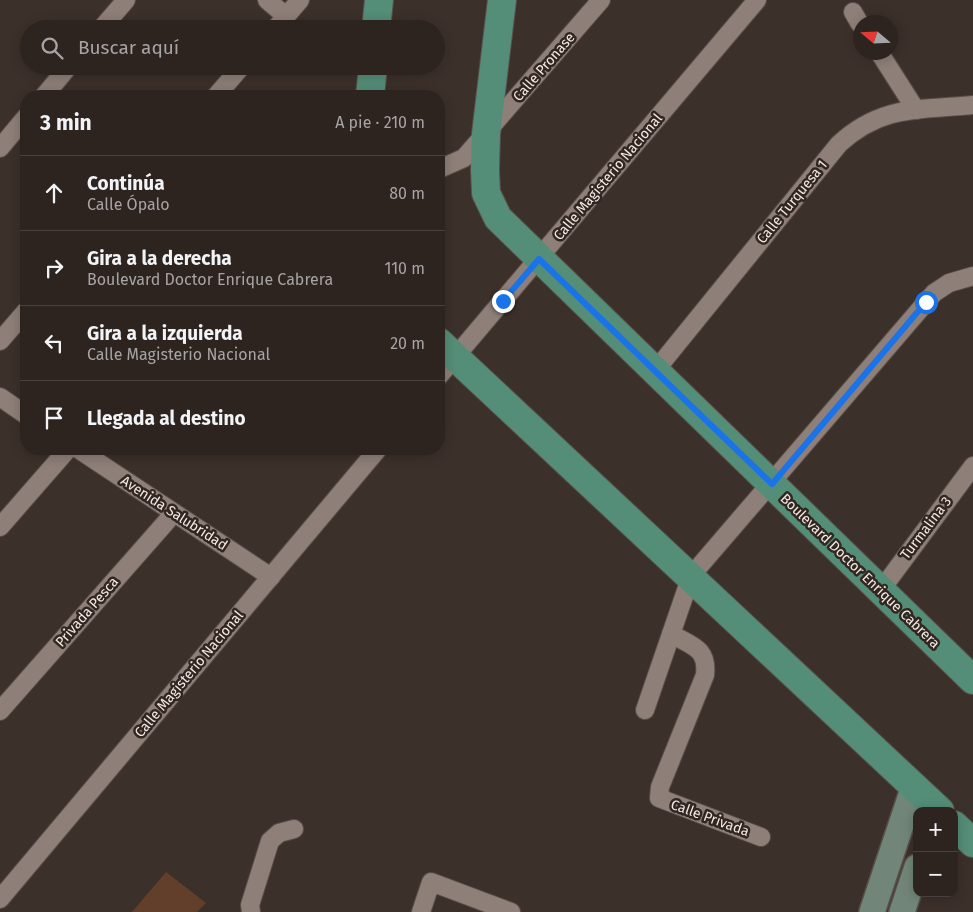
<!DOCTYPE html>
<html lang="es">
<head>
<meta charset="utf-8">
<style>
  :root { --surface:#2d2420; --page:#39302d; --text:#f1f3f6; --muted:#a7a4a5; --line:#48413e }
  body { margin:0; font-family:"Fira Sans",sans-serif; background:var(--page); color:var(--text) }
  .controls { position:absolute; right:15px; bottom:15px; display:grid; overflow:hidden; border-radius:10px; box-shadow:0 2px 12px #0003 }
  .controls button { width:45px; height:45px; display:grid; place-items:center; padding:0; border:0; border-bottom:1px solid var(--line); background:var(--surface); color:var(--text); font:25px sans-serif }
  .compass { position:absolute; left:853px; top:15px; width:45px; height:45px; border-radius:50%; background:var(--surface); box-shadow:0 2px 12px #0003; rotate:289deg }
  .stop { position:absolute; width:15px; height:15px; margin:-11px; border:4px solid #1a73e8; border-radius:50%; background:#fff }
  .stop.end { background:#1a73e8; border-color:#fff; box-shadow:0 1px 5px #0008 }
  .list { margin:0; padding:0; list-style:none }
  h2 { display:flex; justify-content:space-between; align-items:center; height:65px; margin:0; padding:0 20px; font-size:21px }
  h2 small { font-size:16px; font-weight:400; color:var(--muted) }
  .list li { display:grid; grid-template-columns:32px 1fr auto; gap:15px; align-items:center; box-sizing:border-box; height:75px; padding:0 20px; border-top:1px solid var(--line) }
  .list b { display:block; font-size:19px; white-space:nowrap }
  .list p { margin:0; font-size:16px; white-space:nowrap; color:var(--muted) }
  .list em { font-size:16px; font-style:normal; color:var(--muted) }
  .icon { flex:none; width:28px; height:28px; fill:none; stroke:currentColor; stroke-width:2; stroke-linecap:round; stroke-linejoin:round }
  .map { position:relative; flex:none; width:973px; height:912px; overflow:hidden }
  .search { position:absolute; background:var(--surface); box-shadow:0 2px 12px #0003; left:20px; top:20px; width:425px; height:55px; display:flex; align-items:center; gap:12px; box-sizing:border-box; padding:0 18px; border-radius:28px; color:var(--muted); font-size:19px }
  .panel { position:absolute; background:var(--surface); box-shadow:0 2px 12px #0003; left:20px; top:90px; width:425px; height:365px; border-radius:20px }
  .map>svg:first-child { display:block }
  .green { fill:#623f2b }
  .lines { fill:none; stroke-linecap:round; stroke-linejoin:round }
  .street-casing { stroke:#594f4a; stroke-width:20 }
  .secondary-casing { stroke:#594f4a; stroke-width:28 }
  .primary-casing { stroke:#594f4a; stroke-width:30 }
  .street { stroke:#8e7f78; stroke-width:18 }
  .secondary { stroke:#718678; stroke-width:25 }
  .primary { stroke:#548d78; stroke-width:28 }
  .route { stroke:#1a73e8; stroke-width:6 }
  .labels { text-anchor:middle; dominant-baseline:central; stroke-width:5; stroke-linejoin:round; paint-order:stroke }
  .street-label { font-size:14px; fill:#f3eae6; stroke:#322620 }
</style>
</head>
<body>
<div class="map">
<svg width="973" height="912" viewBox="0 0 973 912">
  <rect width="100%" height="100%" fill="#3c302a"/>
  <path class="green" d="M 166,872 L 206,903 L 197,912 L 132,912 Z"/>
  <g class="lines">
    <g class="street-casing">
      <g id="street">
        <path d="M 267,0 L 286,16"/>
        <path d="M 853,12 L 860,24"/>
        <path d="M 101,29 L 126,0"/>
        <path d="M 275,29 L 300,0"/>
        <path d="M 879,52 L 916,110"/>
        <path d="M 44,96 L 69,66"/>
        <path d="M 216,96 L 242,66"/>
        <path d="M 0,148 L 26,117"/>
        <path d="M 439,169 L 464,158 L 601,0"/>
        <path d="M 0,341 L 26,311"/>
        <path d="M 655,371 L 839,144 C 881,105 919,110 973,105"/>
        <path d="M 439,376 L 757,0"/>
        <path d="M 0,397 L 26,415"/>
        <path d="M 78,449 L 271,577"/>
        <path d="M 0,527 L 68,449"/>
        <path d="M 881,590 L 973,466"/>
        <path d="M 671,634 C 692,646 708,648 705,675 L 660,787 L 659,798 L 761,837"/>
        <path d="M 645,710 L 691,576 L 934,293 L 949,283 L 973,276"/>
        <path d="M 0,711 L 174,513"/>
        <path d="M 0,899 L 378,449"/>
        <path d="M 251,912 L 250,905 L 270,841 L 279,833 L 294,829"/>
        <path d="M 421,912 L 431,882 L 511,912"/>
      </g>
    </g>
    <g class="secondary-casing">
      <g id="secondary">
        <path d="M 872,912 L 914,786"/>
        <path d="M 902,912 L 917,867"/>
      </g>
    </g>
    <g class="primary-casing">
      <g id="primary">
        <path d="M 502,0 L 486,134 L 485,170 L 486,193 L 498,218 L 973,680"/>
        <path d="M 376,29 L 379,0"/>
        <path d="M 370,96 L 373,66"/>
        <path d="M 439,342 L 940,811"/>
        <path d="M 954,825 L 973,843"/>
      </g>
    </g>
    <use href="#street" class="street"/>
    <use href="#secondary" class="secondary"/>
    <use href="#primary" class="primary"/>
  </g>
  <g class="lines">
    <path class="route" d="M 503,301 L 539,259 L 772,484 L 926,302"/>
  </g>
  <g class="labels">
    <g class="street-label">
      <text transform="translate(544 67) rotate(-49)">Calle Pronase</text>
      <text transform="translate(608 177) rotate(-50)">Calle Magisterio Nacional</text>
      <text transform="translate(792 202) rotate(-51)">Calle Turquesa 1</text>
      <text transform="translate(174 513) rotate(33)">Avenida Salubridad</text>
      <text transform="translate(926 528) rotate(-53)">Turmalina 3</text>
      <text transform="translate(860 571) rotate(44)">Boulevard Doctor Enrique Cabrera</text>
      <text transform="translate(87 612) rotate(-49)">Privada Pesca</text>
      <text transform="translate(189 674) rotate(-50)">Calle Magisterio Nacional</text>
      <text transform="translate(710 818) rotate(20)">Calle Privada</text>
    </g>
  </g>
</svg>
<div class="controls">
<button>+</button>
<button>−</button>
</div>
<svg class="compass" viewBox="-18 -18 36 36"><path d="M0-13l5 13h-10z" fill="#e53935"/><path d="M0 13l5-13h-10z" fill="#a7a4a5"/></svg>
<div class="stop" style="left:926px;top:302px"></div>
<div class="stop end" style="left:503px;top:301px"></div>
<div class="search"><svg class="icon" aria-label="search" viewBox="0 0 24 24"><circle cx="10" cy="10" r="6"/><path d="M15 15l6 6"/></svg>Buscar aquí</div>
<section class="panel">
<h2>3 min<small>A pie · 210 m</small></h2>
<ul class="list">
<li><svg class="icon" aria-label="ahead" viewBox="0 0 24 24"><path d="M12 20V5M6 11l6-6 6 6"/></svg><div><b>Continúa</b><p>Calle Ópalo</p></div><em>80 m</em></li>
<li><svg class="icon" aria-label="right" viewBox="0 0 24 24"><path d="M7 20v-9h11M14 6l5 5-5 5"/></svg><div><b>Gira a la derecha</b><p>Boulevard Doctor Enrique Cabrera</p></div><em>110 m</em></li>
<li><svg class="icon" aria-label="left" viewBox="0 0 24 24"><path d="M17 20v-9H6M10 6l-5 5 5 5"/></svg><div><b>Gira a la izquierda</b><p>Calle Magisterio Nacional</p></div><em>20 m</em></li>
<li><svg class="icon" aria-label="arrive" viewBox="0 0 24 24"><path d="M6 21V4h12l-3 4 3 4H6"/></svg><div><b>Llegada al destino</b></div></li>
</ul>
</section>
</div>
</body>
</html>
